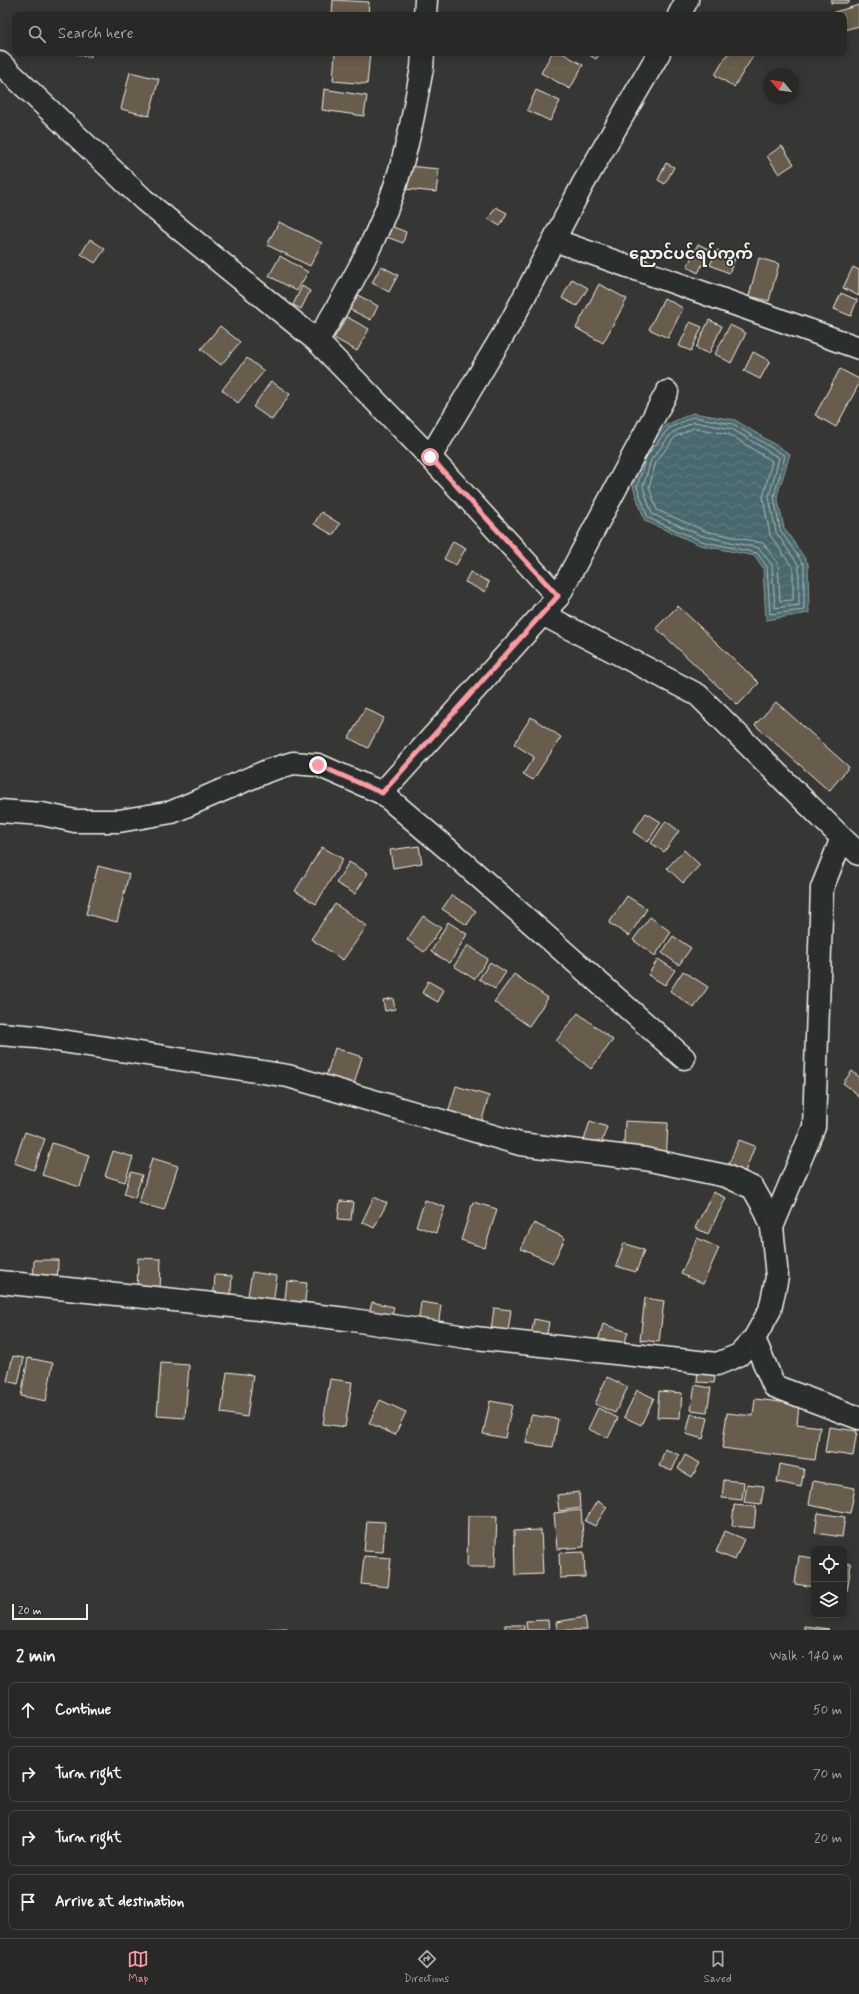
<!DOCTYPE html>
<html lang="en">
<head>
<meta charset="utf-8">
<style>
  :root { --surface:#282827; --page:#30302f; --text:#f1f3f6; --muted:#a5a6a7; --line:#444; --accent:#ff9aa2 }
  body { margin:0; font-family:Mynerve,"Noto Sans Myanmar",sans-serif; background:var(--page); color:var(--text) }
  .controls { position:absolute; right:12px; bottom:12px; display:grid; overflow:hidden; border-radius:8px; box-shadow:0 2px 10px #0003 }
  .controls button { width:36px; height:36px; display:grid; place-items:center; padding:0; border:0; border-bottom:1px solid var(--line); background:var(--surface); color:var(--text); font:20px sans-serif }
  .compass { position:absolute; left:763px; top:68px; width:36px; height:36px; border-radius:50%; background:var(--surface); box-shadow:0 2px 10px #0003; rotate:299deg }
  .scale { position:absolute; left:12px; bottom:10px; width:76px; box-sizing:border-box; padding-left:4px; border:2px solid #f4f1e8; border-top:0; font-size:11px; line-height:14px; white-space:nowrap; color:#f4f1e8; -webkit-text-stroke:3px #2a2d2e; paint-order:stroke }
  .stop { position:absolute; width:12px; height:12px; margin:-9px; border:3px solid #ff9aa2; border-radius:50%; background:#fff }
  .stop.end { background:#ff9aa2; border-color:#fff; box-shadow:0 1px 4px #0008 }
  .list { margin:0; padding:0; list-style:none }
  h2 { display:flex; justify-content:space-between; align-items:center; height:52px; margin:0; padding:0 16px; font-size:17px }
  h2 small { font-size:13px; font-weight:400; color:var(--muted) }
  .list li { display:grid; grid-template-columns:26px 1fr auto; gap:12px; align-items:center; box-sizing:border-box; height:56px; margin:0 8px 8px; padding:0 8px; border:1px solid var(--line); border-radius:8px }
  .list b { display:block; font-size:15px; white-space:nowrap }
  .list em { font-size:13px; font-style:normal; color:var(--muted) }
  .icon { flex:none; width:22px; height:22px; fill:none; stroke:currentColor; stroke-width:2; stroke-linecap:round; stroke-linejoin:round }
  .map { position:relative; flex:none; width:859px; height:1630px; overflow:hidden }
  .search { position:absolute; background:var(--surface); box-shadow:0 2px 10px #0003; left:12px; right:12px; top:12px; height:44px; display:flex; align-items:center; gap:10px; box-sizing:border-box; padding:0 14px; border-radius:8px; color:var(--muted); font-size:15px }
  .sheet { height:308px; background:var(--surface) }
  nav { display:flex; justify-content:space-around; align-items:center; box-sizing:border-box; height:56px; border-top:1px solid var(--line); background:var(--surface); font-size:11px; color:var(--muted) }
  nav a { display:grid; justify-items:center; gap:2px }
  nav .on { color:var(--accent) }
  .map>svg:first-child { display:block }
  .water { fill:url(#water-waves); stroke:#8e9f9e }
  .lines { fill:none; stroke-linecap:round; stroke-linejoin:round }
  .shore { stroke:#b0bab7; stroke-width:1 }
  .building { fill:#675b4e; stroke:#f4f1e8 }
  .minor-casing { stroke:#f4f1e8; stroke-width:25 }
  .minor { stroke:#2a2d2e; stroke-width:22 }
  .route { stroke:#ff9aa2; stroke-width:5 }
  .labels { text-anchor:middle; dominant-baseline:central; stroke-width:3; stroke-linejoin:round; paint-order:stroke }
  .quarter-label { font-size:16px; font-weight:bold; fill:#f4f1e8; stroke:#2a2d2e }
</style>
</head>
<body>
<div class="map">
<svg width="859" height="1630" viewBox="0 0 859 1630">
  <defs>
    <pattern id="water-waves" width="16" height="10" patternUnits="userSpaceOnUse"><rect width="16" height="10" fill="#4a686d"/><path d="M0 5q4-4 8 0t8 0" fill="none" stroke="#657e82"/></pattern>
  </defs>
  <rect width="100%" height="100%" fill="#363634"/>
  <filter id="ink" filterUnits="userSpaceOnUse"><feTurbulence type="fractalNoise" baseFrequency=".025" numOctaves="2"/><feDisplacementMap in="SourceGraphic" scale="8" xChannelSelector="R" yChannelSelector="G"/><feConvolveMatrix kernelMatrix="1 2 1 2 8 2 1 2 1" color-interpolation-filters="sRGB"/></filter>
  <g filter="url(#ink)">
    <path class="water" d="M 693,413 L 735,420 L 790,454 L 777,496 L 784,528 L 808,563 L 809,613 L 766,620 L 763,568 L 755,556 L 700,545 L 645,521 L 633,487 L 642,455 L 666,425 Z"/>
    <g class="lines">
      <g class="shore">
        <path d="M 693,417 L 733,424 L 785,456 L 774,496 L 780,530 L 804,565 L 804,610 L 770,614 L 767,567 L 757,553 L 701,541 L 648,518 L 637,487 L 646,457 L 668,429 Z"/>
        <path d="M 694,422 L 732,429 L 779,458 L 769,497 L 776,532 L 799,566 L 799,605 L 775,608 L 772,565 L 759,548 L 703,536 L 652,514 L 643,487 L 651,460 L 672,433 Z"/>
        <path d="M 694,428 L 729,434 L 772,461 L 763,498 L 770,535 L 793,568 L 793,600 L 780,601 L 778,563 L 763,543 L 705,531 L 657,510 L 649,487 L 656,462 L 675,437 Z"/>
      </g>
    </g>
    <g class="building">
      <path d="M 333,0 L 369,2 L 368,15 L 332,15 Z"/>
      <rect x="831" y="0" width="18" height="3"/>
      <path d="M 859,5 L 859,26 L 844,30 L 844,15 L 836,15 L 835,12 Z"/>
      <path d="M 75,53 L 92,53 L 90,58 Z"/>
      <path d="M 335,53 L 370,53 L 367,84 L 333,81 Z"/>
      <path d="M 552,53 L 562,53 L 583,65 L 570,89 L 541,73 Z"/>
      <path d="M 586,53 L 600,53 L 596,59 Z"/>
      <path d="M 728,53 L 755,53 L 734,87 L 715,75 Z"/>
      <path d="M 130,72 L 159,79 L 149,116 L 121,109 Z"/>
      <path d="M 324,89 L 367,96 L 364,116 L 322,110 Z"/>
      <path d="M 536,90 L 560,101 L 550,121 L 527,110 Z"/>
      <path d="M 782,146 L 794,164 L 779,174 L 767,156 Z"/>
      <path d="M 666,163 L 674,167 L 665,184 L 658,180 Z"/>
      <path d="M 408,166 L 439,169 L 436,192 L 406,189 Z"/>
      <path d="M 496,207 L 507,213 L 500,226 L 488,219 Z"/>
      <path d="M 279,222 L 322,243 L 310,266 L 267,245 Z"/>
      <path d="M 388,225 L 406,232 L 403,243 L 384,236 Z"/>
      <path d="M 90,239 L 105,249 L 95,263 L 81,254 Z"/>
      <path d="M 698,244 L 710,250 L 698,273 L 687,267 Z"/>
      <path d="M 717,250 L 735,259 L 729,273 L 710,265 Z"/>
      <path d="M 280,256 L 308,272 L 297,291 L 269,276 Z"/>
      <path d="M 759,258 L 779,264 L 769,301 L 749,296 Z"/>
      <path d="M 381,266 L 398,275 L 389,292 L 372,283 Z"/>
      <path d="M 853,267 L 859,270 L 859,296 L 843,288 Z"/>
      <path d="M 572,279 L 588,288 L 577,306 L 562,298 Z"/>
      <path d="M 599,284 L 627,299 L 603,343 L 576,328 Z"/>
      <path d="M 302,286 L 310,291 L 301,309 L 293,305 Z"/>
      <path d="M 841,293 L 857,300 L 851,316 L 834,309 Z"/>
      <path d="M 356,294 L 378,306 L 371,320 L 349,309 Z"/>
      <path d="M 664,298 L 683,308 L 668,338 L 649,329 Z"/>
      <path d="M 347,317 L 369,329 L 357,351 L 334,338 Z"/>
      <path d="M 709,320 L 722,326 L 709,354 L 696,348 Z"/>
      <path d="M 690,322 L 702,327 L 691,351 L 679,346 Z"/>
      <path d="M 730,325 L 746,333 L 731,363 L 715,354 Z"/>
      <path d="M 220,326 L 240,342 L 221,365 L 201,349 Z"/>
      <path d="M 753,352 L 770,361 L 760,379 L 744,371 Z"/>
      <path d="M 247,358 L 264,371 L 238,403 L 222,390 Z"/>
      <path d="M 840,369 L 859,379 L 859,384 L 836,427 L 815,415 Z"/>
      <path d="M 271,381 L 290,394 L 272,420 L 253,407 Z"/>
      <path d="M 321,512 L 340,524 L 333,535 L 314,524 Z"/>
      <path d="M 453,541 L 466,548 L 456,565 L 444,559 Z"/>
      <path d="M 470,572 L 489,582 L 485,592 L 465,582 Z"/>
      <path d="M 678,606 L 759,683 L 738,705 L 656,628 Z"/>
      <path d="M 776,702 L 849,767 L 829,791 L 755,725 Z"/>
      <path d="M 365,708 L 384,718 L 368,748 L 349,738 Z"/>
      <path d="M 531,717 L 561,737 L 533,780 L 523,774 L 534,757 L 514,744 Z"/>
      <path d="M 646,813 L 661,822 L 648,842 L 633,832 Z"/>
      <path d="M 666,821 L 679,831 L 664,852 L 651,843 Z"/>
      <path d="M 419,846 L 422,863 L 393,868 L 390,850 Z"/>
      <path d="M 322,847 L 343,859 L 316,904 L 295,891 Z"/>
      <path d="M 684,850 L 700,865 L 683,883 L 667,868 Z"/>
      <path d="M 349,862 L 368,873 L 355,894 L 336,883 Z"/>
      <path d="M 98,866 L 129,874 L 117,922 L 86,914 Z"/>
      <path d="M 452,895 L 476,911 L 467,925 L 442,909 Z"/>
      <path d="M 627,896 L 647,909 L 629,936 L 609,923 Z"/>
      <path d="M 335,904 L 367,926 L 343,960 L 311,939 Z"/>
      <path d="M 423,916 L 441,928 L 424,952 L 407,940 Z"/>
      <path d="M 650,917 L 671,932 L 655,956 L 633,940 Z"/>
      <path d="M 448,922 L 467,934 L 450,963 L 431,952 Z"/>
      <path d="M 673,936 L 691,948 L 679,965 L 662,953 Z"/>
      <path d="M 468,945 L 488,959 L 474,979 L 454,966 Z"/>
      <path d="M 658,959 L 675,970 L 665,985 L 648,975 Z"/>
      <path d="M 490,962 L 506,972 L 495,989 L 479,979 Z"/>
      <path d="M 683,971 L 708,987 L 694,1008 L 670,991 Z"/>
      <path d="M 514,974 L 548,998 L 529,1026 L 494,1002 Z"/>
      <path d="M 428,981 L 444,990 L 438,1002 L 422,993 Z"/>
      <path d="M 393,998 L 395,1009 L 385,1011 L 383,1000 Z"/>
      <path d="M 578,1013 L 613,1040 L 591,1069 L 556,1041 Z"/>
      <path d="M 335,1048 L 362,1057 L 349,1101 L 321,1092 Z"/>
      <path d="M 852,1071 L 859,1077 L 859,1098 L 856,1095 L 857,1094 L 843,1083 Z"/>
      <path d="M 456,1086 L 489,1096 L 475,1143 L 442,1133 Z"/>
      <path d="M 590,1121 L 607,1127 L 598,1152 L 582,1147 Z"/>
      <path d="M 625,1121 L 668,1123 L 666,1164 L 623,1162 Z"/>
      <path d="M 25,1132 L 45,1139 L 34,1170 L 14,1163 Z"/>
      <path d="M 739,1140 L 755,1146 L 743,1177 L 726,1170 Z"/>
      <path d="M 52,1143 L 89,1155 L 80,1187 L 42,1175 Z"/>
      <path d="M 113,1151 L 133,1157 L 125,1182 L 105,1176 Z"/>
      <path d="M 152,1158 L 178,1166 L 164,1210 L 139,1203 Z"/>
      <path d="M 131,1172 L 142,1175 L 135,1198 L 124,1194 Z"/>
      <path d="M 713,1192 L 726,1198 L 708,1234 L 695,1228 Z"/>
      <path d="M 374,1197 L 387,1203 L 374,1228 L 362,1222 Z"/>
      <path d="M 425,1200 L 445,1207 L 436,1233 L 416,1226 Z"/>
      <path d="M 340,1201 L 353,1202 L 351,1220 L 338,1219 Z"/>
      <path d="M 473,1202 L 497,1209 L 485,1248 L 461,1240 Z"/>
      <path d="M 534,1223 L 565,1238 L 553,1263 L 521,1249 Z"/>
      <path d="M 697,1238 L 719,1248 L 703,1284 L 681,1274 Z"/>
      <path d="M 624,1243 L 644,1250 L 636,1272 L 616,1266 Z"/>
      <path d="M 138,1258 L 161,1259 L 160,1294 L 137,1294 Z"/>
      <path d="M 34,1260 L 58,1260 L 57,1291 L 33,1290 Z"/>
      <path d="M 252,1272 L 277,1276 L 271,1316 L 245,1312 Z"/>
      <path d="M 215,1275 L 232,1276 L 230,1305 L 213,1304 Z"/>
      <path d="M 287,1281 L 307,1283 L 303,1318 L 283,1315 Z"/>
      <path d="M 645,1298 L 664,1301 L 659,1342 L 640,1340 Z"/>
      <path d="M 372,1302 L 394,1307 L 388,1332 L 366,1326 Z"/>
      <path d="M 421,1302 L 441,1305 L 436,1342 L 416,1340 Z"/>
      <path d="M 494,1308 L 511,1310 L 506,1347 L 489,1345 Z"/>
      <path d="M 534,1319 L 549,1322 L 544,1351 L 529,1348 Z"/>
      <path d="M 603,1324 L 628,1332 L 620,1359 L 595,1351 Z"/>
      <path d="M 13,1356 L 24,1358 L 18,1384 L 7,1381 Z"/>
      <path d="M 28,1358 L 53,1363 L 46,1401 L 21,1396 Z"/>
      <path d="M 161,1363 L 189,1365 L 185,1418 L 157,1416 Z"/>
      <path d="M 698,1368 L 716,1370 L 714,1383 L 697,1382 Z"/>
      <path d="M 227,1372 L 253,1375 L 247,1417 L 221,1413 Z"/>
      <path d="M 607,1377 L 628,1387 L 615,1413 L 595,1404 Z"/>
      <path d="M 330,1379 L 352,1382 L 345,1427 L 323,1424 Z"/>
      <path d="M 695,1385 L 711,1388 L 707,1412 L 691,1410 Z"/>
      <path d="M 637,1390 L 654,1398 L 641,1425 L 624,1417 Z"/>
      <path d="M 659,1391 L 682,1393 L 680,1418 L 657,1417 Z"/>
      <path d="M 755,1399 L 799,1404 L 797,1424 L 820,1427 L 815,1460 L 722,1448 L 727,1413 L 753,1416 Z"/>
      <path d="M 380,1400 L 406,1412 L 395,1435 L 369,1423 Z"/>
      <path d="M 490,1401 L 512,1405 L 505,1438 L 483,1434 Z"/>
      <path d="M 598,1408 L 618,1418 L 608,1438 L 588,1429 Z"/>
      <path d="M 691,1414 L 708,1418 L 703,1439 L 686,1434 Z"/>
      <path d="M 531,1415 L 558,1419 L 553,1447 L 526,1443 Z"/>
      <path d="M 829,1427 L 857,1431 L 853,1456 L 825,1452 Z"/>
      <path d="M 665,1449 L 679,1455 L 672,1471 L 659,1466 Z"/>
      <path d="M 685,1455 L 700,1463 L 692,1477 L 678,1469 Z"/>
      <path d="M 780,1464 L 804,1469 L 801,1487 L 777,1482 Z"/>
      <path d="M 724,1480 L 744,1482 L 742,1500 L 722,1498 Z"/>
      <path d="M 813,1481 L 855,1488 L 850,1513 L 809,1505 Z"/>
      <path d="M 747,1484 L 764,1486 L 761,1504 L 744,1502 Z"/>
      <path d="M 579,1492 L 580,1508 L 559,1511 L 557,1495 Z"/>
      <path d="M 597,1501 L 607,1507 L 595,1526 L 585,1521 Z"/>
      <path d="M 734,1505 L 756,1507 L 754,1528 L 732,1526 Z"/>
      <path d="M 581,1510 L 584,1547 L 557,1549 L 554,1513 Z"/>
      <path d="M 818,1513 L 845,1517 L 842,1537 L 815,1533 Z"/>
      <path d="M 468,1516 L 497,1516 L 495,1567 L 467,1567 Z"/>
      <path d="M 367,1521 L 385,1522 L 383,1552 L 364,1551 Z"/>
      <path d="M 541,1530 L 543,1574 L 515,1575 L 514,1531 Z"/>
      <path d="M 725,1531 L 744,1539 L 735,1560 L 716,1552 Z"/>
      <path d="M 584,1552 L 585,1577 L 560,1578 L 559,1553 Z"/>
      <path d="M 364,1556 L 391,1558 L 388,1587 L 361,1584 Z"/>
      <path d="M 799,1556 L 814,1558 L 814,1587 L 795,1584 Z"/>
      <path d="M 844,1563 L 851,1564 L 847,1592 L 844,1591 Z"/>
      <path d="M 585,1617 L 587,1630 L 557,1630 L 556,1622 Z"/>
      <path d="M 548,1620 L 549,1630 L 527,1630 L 526,1621 Z"/>
      <rect x="505" y="1625" width="19" height="5"/>
      <path d="M 804,1626 L 829,1629 L 828,1630 L 804,1630 Z"/>
      <path d="M 287,1628 L 287,1630 L 267,1630 L 267,1629 Z"/>
    </g>
    <g class="lines">
      <g class="minor-casing">
        <g id="minor">
          <path d="M 425,15 L 426,0"/>
          <path d="M 679,15 L 687,0"/>
          <path d="M 0,63 L 144,200 L 317,341 L 430,457 L 558,597"/>
          <path d="M 554,240 L 859,348"/>
          <path d="M 317,341 C 351,286 385,226 402,163 C 411,132 416,99 422,68 L 423,53"/>
          <path d="M 430,457 L 512,320 L 583,184 L 659,53"/>
          <path d="M 542,614 L 698,695 L 842,838"/>
          <path d="M 382,793 L 558,597 L 667,392"/>
          <path d="M 0,811 L 42,814 L 75,821 L 119,821 L 172,812 L 267,771 L 293,763 L 318,765 L 382,793 L 450,851 L 684,1058"/>
          <path d="M 0,1034 L 36,1037 L 288,1076 L 520,1144 L 645,1159 L 726,1176 L 753,1188 L 765,1209 L 772,1227 L 777,1277 L 770,1310 L 754,1339 L 739,1355 L 717,1364 L 466,1337 L 346,1319 L 232,1306 L 0,1282"/>
          <path d="M 772,1227 L 814,1127 L 822,888 L 842,838 L 859,854"/>
          <path d="M 754,1339 L 774,1386 L 859,1418"/>
        </g>
      </g>
      <use href="#minor" class="minor"/>
    </g>
  </g>
  <g class="lines" filter="url(#ink)">
    <path class="route" d="M 318,765 L 382,793 L 558,596 L 430,457"/>
  </g>
  <g class="labels">
    <g class="quarter-label">
      <text x="691" y="254">ညောင်ပင်ရပ်ကွက်</text>
    </g>
  </g>
</svg>
<div class="controls">
<button><svg class="icon" aria-label="locate" viewBox="0 0 24 24"><circle cx="12" cy="12" r="6"/><path d="M12 2v4M12 18v4M2 12h4M18 12h4"/></svg></button>
<button><svg class="icon" aria-label="layers" viewBox="0 0 24 24"><path d="M12 4l9 5-9 5-9-5zM3 14l9 5 9-5"/></svg></button>
</div>
<svg class="compass" viewBox="-18 -18 36 36"><path d="M0-13l5 13h-10z" fill="#e53935"/><path d="M0 13l5-13h-10z" fill="#a5a6a7"/></svg>
<div class="scale">20 m</div>
<div class="stop" style="left:430px;top:457px"></div>
<div class="stop end" style="left:318px;top:765px"></div>
<div class="search"><svg class="icon" aria-label="search" viewBox="0 0 24 24"><circle cx="10" cy="10" r="6"/><path d="M15 15l6 6"/></svg>Search here</div>
</div>
<section class="sheet">
<h2>2 min<small>Walk · 140 m</small></h2>
<ul class="list">
<li><svg class="icon" aria-label="ahead" viewBox="0 0 24 24"><path d="M12 20V5M6 11l6-6 6 6"/></svg><div><b>Continue</b></div><em>50 m</em></li>
<li><svg class="icon" aria-label="right" viewBox="0 0 24 24"><path d="M7 20v-9h11M14 6l5 5-5 5"/></svg><div><b>Turn right</b></div><em>70 m</em></li>
<li><svg class="icon" aria-label="right" viewBox="0 0 24 24"><path d="M7 20v-9h11M14 6l5 5-5 5"/></svg><div><b>Turn right</b></div><em>20 m</em></li>
<li><svg class="icon" aria-label="arrive" viewBox="0 0 24 24"><path d="M6 21V4h12l-3 4 3 4H6"/></svg><div><b>Arrive at destination</b></div></li>
</ul>
</section>
<nav>
<a class="on"><svg class="icon" aria-label="map" viewBox="0 0 24 24"><path d="M3 6l6-2 6 2 6-2v14l-6 2-6-2-6 2zM9 4v14M15 6v14"/></svg>Map</a>
<a><svg class="icon" aria-label="directions" viewBox="0 0 24 24"><path d="M12 3l9 9-9 9-9-9zM9 14v-3h6M13 9l2 2-2 2"/></svg>Directions</a>
<a><svg class="icon" aria-label="saved" viewBox="0 0 24 24"><path d="M7 4h10v16l-5-4-5 4z"/></svg>Saved</a>
</nav>
</body>
</html>
